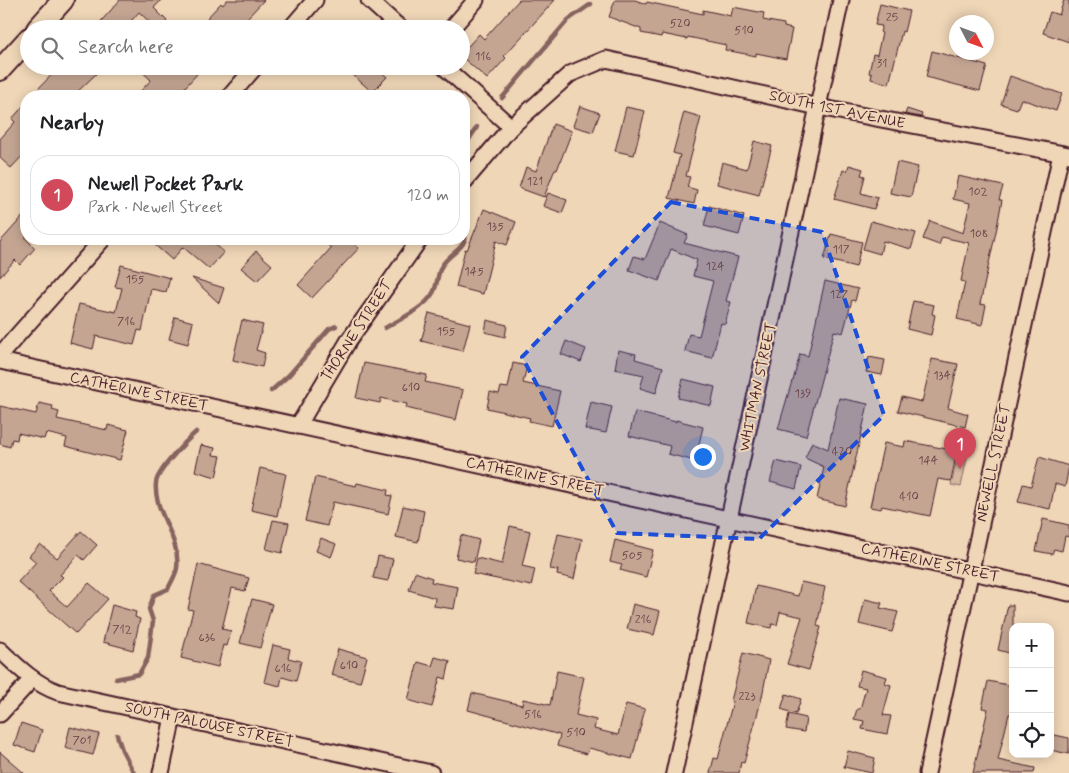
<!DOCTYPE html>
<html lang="en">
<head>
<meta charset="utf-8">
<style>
  :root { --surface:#fff; --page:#f6f6f6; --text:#202124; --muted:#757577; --line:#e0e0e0; --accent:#d1495b }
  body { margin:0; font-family:Mynerve,sans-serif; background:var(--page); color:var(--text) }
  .controls { position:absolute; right:15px; bottom:15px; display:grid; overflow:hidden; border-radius:10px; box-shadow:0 2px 12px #0003 }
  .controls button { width:45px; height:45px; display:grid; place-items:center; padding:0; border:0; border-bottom:1px solid var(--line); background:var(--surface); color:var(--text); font:25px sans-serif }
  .compass { position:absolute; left:949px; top:15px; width:45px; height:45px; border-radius:50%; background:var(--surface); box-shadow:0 2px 12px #0003; rotate:132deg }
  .you { position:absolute; left:702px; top:456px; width:18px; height:18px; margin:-12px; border:4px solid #fff; border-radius:50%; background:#1a73e8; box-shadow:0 0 0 8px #1a73e833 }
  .badge { display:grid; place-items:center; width:32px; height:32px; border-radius:50%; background:var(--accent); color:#fff; font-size:16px; font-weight:700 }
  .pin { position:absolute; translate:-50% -41px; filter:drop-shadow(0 1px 2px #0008) }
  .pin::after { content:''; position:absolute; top:26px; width:18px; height:15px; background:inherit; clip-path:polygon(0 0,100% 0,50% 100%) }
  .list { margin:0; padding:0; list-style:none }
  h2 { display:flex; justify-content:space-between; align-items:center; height:65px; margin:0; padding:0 20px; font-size:21px }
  h2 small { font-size:16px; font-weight:400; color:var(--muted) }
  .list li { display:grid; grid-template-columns:32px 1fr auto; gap:15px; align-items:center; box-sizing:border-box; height:80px; margin:0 10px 10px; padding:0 10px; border:1px solid var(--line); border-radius:20px }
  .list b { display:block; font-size:19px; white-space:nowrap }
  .list p { margin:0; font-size:16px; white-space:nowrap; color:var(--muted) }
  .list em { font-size:16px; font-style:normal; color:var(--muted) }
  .icon { flex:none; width:28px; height:28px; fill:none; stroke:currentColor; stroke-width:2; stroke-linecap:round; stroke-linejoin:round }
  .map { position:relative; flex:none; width:1069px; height:773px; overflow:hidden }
  .search { position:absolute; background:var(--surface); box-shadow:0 2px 12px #0003; left:20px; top:20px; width:450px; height:55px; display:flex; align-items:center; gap:12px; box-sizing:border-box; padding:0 18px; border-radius:28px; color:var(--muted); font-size:19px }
  .panel { position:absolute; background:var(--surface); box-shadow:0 2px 12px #0003; left:20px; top:90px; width:450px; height:155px; border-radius:20px }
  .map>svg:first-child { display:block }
  .green { fill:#d4b8a0; stroke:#8f6c66 }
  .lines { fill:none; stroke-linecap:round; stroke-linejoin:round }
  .stream { stroke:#87635f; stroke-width:4.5 }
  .building { fill:#c3a592; stroke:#4a1f2b }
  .minor-casing { stroke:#4a1f2b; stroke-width:19 }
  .major-casing { stroke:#4a1f2b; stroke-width:24 }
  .minor { stroke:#efd6b7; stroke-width:15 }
  .major { stroke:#efd6b7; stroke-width:20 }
  .marked { fill:#1d4ed8; fill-opacity:0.2; stroke:#1d4ed8; stroke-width:4; stroke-dasharray:10 6; stroke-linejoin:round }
  .labels { text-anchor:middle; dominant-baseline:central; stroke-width:4; stroke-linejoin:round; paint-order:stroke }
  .number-label { font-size:12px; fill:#684045 }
  .street-label { font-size:15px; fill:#4a1f2b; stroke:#efd6b7 }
</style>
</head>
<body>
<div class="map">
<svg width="1069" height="773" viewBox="0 0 1069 773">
  <rect width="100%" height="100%" fill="#efd6b7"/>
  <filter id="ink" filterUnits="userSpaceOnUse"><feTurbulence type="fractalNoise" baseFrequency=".02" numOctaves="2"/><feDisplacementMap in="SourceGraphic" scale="10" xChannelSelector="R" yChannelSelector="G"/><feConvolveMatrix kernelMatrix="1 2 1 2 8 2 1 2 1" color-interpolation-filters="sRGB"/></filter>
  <g filter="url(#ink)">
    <path class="green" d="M 959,452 L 968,453 L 961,487 L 951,485 Z"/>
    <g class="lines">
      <g class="stream">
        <path d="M 502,98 L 568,20 L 591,4"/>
        <path d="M 464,147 L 477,127"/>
        <path d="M 385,328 C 400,319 424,309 433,293 C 438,285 437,271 443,264 C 453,250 471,247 464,226"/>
        <path d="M 271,391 L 289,375 L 329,329 L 336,326"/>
        <path d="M 116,679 L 139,674 L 148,658 L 153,621 L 149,609 L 154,595 L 168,589 C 171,582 176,575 177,568 C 181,537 153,512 156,483 C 157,471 187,440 196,432"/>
        <path d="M 117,735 L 122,750 L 134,773"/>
      </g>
    </g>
    <g class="building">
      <path d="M 120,0 L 161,0 L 154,8 L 167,21 L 160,29 L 157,29 L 139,12 L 124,29 L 94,29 Z"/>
      <path d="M 227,0 L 264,0 L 237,29 L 219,29 L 207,18 L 221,3 L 223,5 Z"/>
      <path d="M 519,0 L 555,0 L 504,56 L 506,58 L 487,79 L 461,56 L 461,54 L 479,34 L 484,39 Z"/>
      <path d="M 615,0 L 635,0 L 646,4 L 647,2 L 703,14 L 703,10 L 731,16 L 733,7 L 764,13 L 763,20 L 784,24 L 784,27 L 792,29 L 786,59 L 756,53 L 756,56 L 725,50 L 726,45 L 688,37 L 687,39 L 662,34 L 661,37 L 641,33 L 641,29 L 609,17 Z"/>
      <path d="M 1064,0 L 1069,0 L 1069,42 L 1043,33 L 1050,12 L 1059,15 Z"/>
      <path d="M 880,4 L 909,11 L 904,32 L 902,31 L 889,84 L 871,79 L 872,74 L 869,73 L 873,54 L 877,55 L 882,33 L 880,32 L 882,26 L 875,25 Z"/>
      <path d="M 932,51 L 987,66 L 980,91 L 926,77 Z"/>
      <path d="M 60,66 L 92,66 L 98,72 L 73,96 L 44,96 L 37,90 Z"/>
      <path d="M 136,66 L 188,66 L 197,74 L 177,96 L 136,96 L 151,80 Z"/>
      <path d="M 343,66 L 375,66 L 387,77 L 372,92 Z"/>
      <path d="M 1010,76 L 1062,94 L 1056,111 L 1021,99 L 1017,109 L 1001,104 Z"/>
      <path d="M 26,103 L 26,152 L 11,168 L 0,158 L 0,139 L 15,122 L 12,119 Z"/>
      <path d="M 580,106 L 600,113 L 593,132 L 573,126 Z"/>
      <path d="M 626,107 L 645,111 L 634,155 L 615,151 Z"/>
      <path d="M 907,109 L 922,114 L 921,117 L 905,114 Z"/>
      <path d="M 684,112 L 701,117 L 686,176 L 690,177 L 687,187 L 697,190 L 694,204 L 669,198 L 680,155 L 673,153 Z"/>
      <path d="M 553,124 L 572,131 L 557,170 L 555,169 L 544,197 L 519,188 L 526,167 L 536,171 Z"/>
      <path d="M 754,141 L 772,146 L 759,195 L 717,184 L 722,162 L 747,169 Z"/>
      <path d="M 897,162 L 918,167 L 911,197 L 890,193 Z"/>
      <path d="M 849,165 L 863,169 L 861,175 L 865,176 L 861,193 L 878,198 L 874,209 L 834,199 L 843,170 L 847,171 Z"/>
      <path d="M 958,176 L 1003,186 L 999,200 L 1002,200 L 997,227 L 980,304 L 986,305 L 982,325 L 957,319 L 965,282 L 961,281 L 969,243 L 942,237 L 939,245 L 923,239 L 930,221 L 963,233 L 970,203 L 953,199 Z"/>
      <path d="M 548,193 L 567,200 L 562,213 L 543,206 Z"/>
      <path d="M 709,206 L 744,216 L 739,235 L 704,226 Z"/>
      <path d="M 484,209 L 516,222 L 507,245 L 496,241 L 483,294 L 456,287 L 465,249 L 467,250 Z"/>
      <path d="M 26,213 L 26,239 L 35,248 L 20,265 L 15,260 L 0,277 L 0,242 Z"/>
      <path d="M 871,221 L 916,233 L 911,249 L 883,241 L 880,254 L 863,249 Z"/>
      <path d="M 660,223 L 688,235 L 684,243 L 738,257 L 726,301 L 731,302 L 725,324 L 721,323 L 712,358 L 685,351 L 689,334 L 699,336 L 713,281 L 693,276 L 697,260 L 671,249 L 659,281 L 629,270 L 634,256 L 645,259 Z"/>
      <path d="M 831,234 L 862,242 L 856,267 L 824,259 Z"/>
      <path d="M 148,239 L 209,239 L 224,252 L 209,269 L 183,247 L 172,260 Z"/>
      <path d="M 321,239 L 349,239 L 359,248 L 312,298 L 298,285 L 331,248 Z"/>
      <path d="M 256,251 L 272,265 L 257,281 L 241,268 Z"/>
      <path d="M 121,265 L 170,278 L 166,292 L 151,289 L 142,331 L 138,330 L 134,345 L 96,336 L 93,349 L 70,343 L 79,304 L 116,312 L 122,288 L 115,287 Z"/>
      <path d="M 192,278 L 224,288 L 219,303 Z"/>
      <path d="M 825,281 L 858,289 L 855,301 L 852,300 L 843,333 L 834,331 L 806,436 L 778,429 L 792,381 L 793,381 L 800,354 L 808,356 Z"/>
      <path d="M 913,301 L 934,305 L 932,314 L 935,315 L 931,335 L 907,329 Z"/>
      <path d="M 429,313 L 470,324 L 463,351 L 421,341 Z"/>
      <path d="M 175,317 L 193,322 L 188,344 L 169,339 Z"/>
      <path d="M 242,320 L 263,325 L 256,350 L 265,353 L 262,367 L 233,360 Z"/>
      <path d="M 487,320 L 507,325 L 505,337 L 485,332 Z"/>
      <path d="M 566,341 L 586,349 L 581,362 L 561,354 Z"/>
      <path d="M 618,350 L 636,354 L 635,359 L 663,367 L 656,393 L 640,388 L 644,375 L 615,369 Z"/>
      <path d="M 869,357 L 885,360 L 882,375 L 866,372 Z"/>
      <path d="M 932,359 L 958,364 L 948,408 L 968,414 L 965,427 L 898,411 L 902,397 L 922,402 Z"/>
      <path d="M 364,363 L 427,375 L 425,382 L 463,390 L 456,420 L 406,408 L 407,404 L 381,398 L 380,403 L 356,398 Z"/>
      <path d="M 513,363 L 527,366 L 523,383 L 560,391 L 552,426 L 529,421 L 530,418 L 487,408 L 490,392 L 499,394 L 501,387 L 508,388 Z"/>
      <path d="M 683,379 L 715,387 L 711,406 L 678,398 Z"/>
      <path d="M 839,398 L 868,404 L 845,506 L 817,499 L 824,467 L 805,458 L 812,442 L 828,449 Z"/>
      <path d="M 591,402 L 612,407 L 606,433 L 585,429 Z"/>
      <path d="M 39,403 L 53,406 L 52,410 L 59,412 L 57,419 L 107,430 L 108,425 L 128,430 L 120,460 L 65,446 L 67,438 L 46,433 L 44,439 L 18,433 L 17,440 L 12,439 L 10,447 L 0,444 L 0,406 L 36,414 Z"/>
      <path d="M 635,412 L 676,422 L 676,420 L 703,427 L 695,461 L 668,454 L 670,446 L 629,436 Z"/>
      <path d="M 905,441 L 957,451 L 951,481 L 938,479 L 930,516 L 882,506 L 881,509 L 870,507 L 884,443 L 904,447 Z"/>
      <path d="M 201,445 L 215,448 L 213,455 L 221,456 L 216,477 L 195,471 Z"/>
      <path d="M 1039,457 L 1069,466 L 1065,487 L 1055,484 L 1050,509 L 1018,502 L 1023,484 L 1031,486 Z"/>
      <path d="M 776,461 L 801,467 L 796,489 L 770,482 Z"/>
      <path d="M 260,468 L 286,474 L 277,516 L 251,510 Z"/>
      <path d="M 315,477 L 356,486 L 357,483 L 388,490 L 387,495 L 392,496 L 388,514 L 333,502 L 327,526 L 305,521 Z"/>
      <path d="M 403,506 L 424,511 L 418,542 L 396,537 Z"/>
      <path d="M 1043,519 L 1069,525 L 1069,537 L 1065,536 L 1062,551 L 1054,549 L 1052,554 L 1036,551 Z"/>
      <path d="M 273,520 L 289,523 L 282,553 L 266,549 Z"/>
      <path d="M 510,526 L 530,531 L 522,566 L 535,569 L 531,586 L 473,574 L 477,558 L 502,564 Z"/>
      <path d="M 81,531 L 97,545 L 84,560 L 78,555 L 60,575 L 63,577 L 49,591 L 67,607 L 89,583 L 108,599 L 76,634 L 18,582 L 36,562 L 29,556 L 40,544 L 57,558 Z"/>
      <path d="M 558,534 L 582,539 L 574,579 L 557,575 L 558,570 L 550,569 Z"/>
      <path d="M 461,535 L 479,540 L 474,562 L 456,558 Z"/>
      <path d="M 321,538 L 336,544 L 331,557 L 316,551 Z"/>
      <path d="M 615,540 L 653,550 L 646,577 L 620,570 L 622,565 L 610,562 Z"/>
      <path d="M 378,556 L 393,559 L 388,581 L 373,578 Z"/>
      <path d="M 198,564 L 249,578 L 245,591 L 232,588 L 222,629 L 231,631 L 227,646 L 223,645 L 218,667 L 181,658 L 193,610 L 188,609 Z"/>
      <path d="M 415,572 L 432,578 L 431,582 L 458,587 L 454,609 L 434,606 L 435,598 L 409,590 Z"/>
      <path d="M 801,582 L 825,587 L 817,626 L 821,627 L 809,670 L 787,664 L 802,617 L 780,612 L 777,625 L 772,624 L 771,628 L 748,623 L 756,586 L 798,596 Z"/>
      <path d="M 252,599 L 272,604 L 260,648 L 240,643 Z"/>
      <path d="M 865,599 L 882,603 L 880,608 L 898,612 L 892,632 L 859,624 Z"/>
      <path d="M 633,604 L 660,611 L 654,635 L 627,629 Z"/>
      <path d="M 112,605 L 136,612 L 135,617 L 140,619 L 133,650 L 103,642 Z"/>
      <path d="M 1008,605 L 1013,605 L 1013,654 L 998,650 Z"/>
      <path d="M 273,645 L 290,649 L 288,658 L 301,661 L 296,681 L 282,677 L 280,686 L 264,682 Z"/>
      <path d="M 338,649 L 367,657 L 360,682 L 331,675 Z"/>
      <path d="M 743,653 L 769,660 L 762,697 L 744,763 L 741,762 L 739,773 L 710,773 L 714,758 L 718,759 L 733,701 L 731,701 Z"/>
      <path d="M 435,657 L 450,661 L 446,679 L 440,677 L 432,707 L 408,700 L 418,662 L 432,666 Z"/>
      <path d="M 861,670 L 887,677 L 885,683 L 891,685 L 883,715 L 891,716 L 887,734 L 862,729 L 864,721 L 854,719 L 857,709 L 860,709 L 866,688 L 857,686 Z"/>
      <path d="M 557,671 L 584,677 L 576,715 L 596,720 L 594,729 L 618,735 L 626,704 L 645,709 L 632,759 L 589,748 L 587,754 L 557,746 L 560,735 L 468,710 L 472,693 L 522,705 L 523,699 L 550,705 Z"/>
      <path d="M 988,681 L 1013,686 L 1013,715 L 1009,714 L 998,760 L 1035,768 L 1034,773 L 973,773 L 988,709 L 982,708 Z"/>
      <path d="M 786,694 L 801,699 L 796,714 L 781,709 Z"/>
      <path d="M 789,714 L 806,718 L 804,732 L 786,729 Z"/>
      <path d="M 21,723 L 42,730 L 35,752 L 14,745 Z"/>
      <path d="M 70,727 L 99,734 L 93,755 L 65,748 Z"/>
      <path d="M 1050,734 L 1069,738 L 1069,754 L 1050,750 Z"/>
      <path d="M 848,751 L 875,758 L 872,773 L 844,767 Z"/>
      <path d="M 0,752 L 24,773 L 0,773 Z"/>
    </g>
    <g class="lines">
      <g class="minor-casing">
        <g id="minor">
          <path d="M 369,0 L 401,29"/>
          <path d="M 290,29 L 315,0"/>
          <path d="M 451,29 L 476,0"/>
          <path d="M 443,66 L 511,127"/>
          <path d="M 230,96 L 256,66"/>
          <path d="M 464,182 L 511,127 L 570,74 L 606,59 L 818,107 L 1069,155"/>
          <path d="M 0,355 L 103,239"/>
          <path d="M 0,361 L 1069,593"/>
          <path d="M 298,426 L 349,340 L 420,239"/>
          <path d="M 0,650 C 18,667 35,684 58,692 L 431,773"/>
          <path d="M 0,714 L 32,679"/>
          <path d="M 161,773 L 173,717"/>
          <path d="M 674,773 L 841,0"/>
          <path d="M 927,773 L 1061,154"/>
        </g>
      </g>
      <g class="major-casing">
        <g id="major">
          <path d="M 37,29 L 63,0"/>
          <path d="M 0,70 L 29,38"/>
        </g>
      </g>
      <use href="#minor" class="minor"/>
      <use href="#major" class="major"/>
    </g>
  </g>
  <path class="marked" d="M 671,202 L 822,232 L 884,415 L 759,539 L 617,533 L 522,357 Z"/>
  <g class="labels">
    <g class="number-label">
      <text x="892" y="18">25</text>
      <text x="680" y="24">520</text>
      <text x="744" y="31">510</text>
      <text x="483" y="57">116</text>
      <text x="882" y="64">31</text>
      <text x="535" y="182">121</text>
      <text x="978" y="192">102</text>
      <text x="495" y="227">135</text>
      <text x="979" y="234">108</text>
      <text x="841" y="250">117</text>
      <text x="715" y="267">124</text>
      <text x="474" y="272">145</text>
      <text x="135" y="280">155</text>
      <text x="839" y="295">127</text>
      <text x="126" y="322">716</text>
      <text x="446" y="332">155</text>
      <text x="942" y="376">134</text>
      <text x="411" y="388">610</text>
      <text x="803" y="394">139</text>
      <text x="842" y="452">420</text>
      <text x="928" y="461">144</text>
      <text x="909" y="497">410</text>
      <text x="632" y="556">505</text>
      <text x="643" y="620">216</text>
      <text x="122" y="630">712</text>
      <text x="207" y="638">636</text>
      <text x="349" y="666">610</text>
      <text x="283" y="669">616</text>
      <text x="747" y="697">223</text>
      <text x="533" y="715">516</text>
      <text x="576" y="733">510</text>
      <text x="82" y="741">701</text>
    </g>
    <g class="street-label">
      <text transform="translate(837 110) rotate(12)">SOUTH 1ST AVENUE</text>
      <text transform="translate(357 331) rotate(-57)">THORNE STREET</text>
      <text transform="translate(758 387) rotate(-78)">WHITMAN STREET</text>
      <text transform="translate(139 392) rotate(12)">CATHERINE STREET</text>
      <text transform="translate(994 463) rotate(-78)">NEWELL STREET</text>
      <text transform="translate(535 477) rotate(12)">CATHERINE STREET</text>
      <text transform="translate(930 563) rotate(12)">CATHERINE STREET</text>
      <text transform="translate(209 725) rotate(12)">SOUTH PALOUSE STREET</text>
    </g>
  </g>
</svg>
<div class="controls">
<button>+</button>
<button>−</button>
<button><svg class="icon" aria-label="locate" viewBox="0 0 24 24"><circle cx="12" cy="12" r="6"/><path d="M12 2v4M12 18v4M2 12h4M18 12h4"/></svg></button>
</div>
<svg class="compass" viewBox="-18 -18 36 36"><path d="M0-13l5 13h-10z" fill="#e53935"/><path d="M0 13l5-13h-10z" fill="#757577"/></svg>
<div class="you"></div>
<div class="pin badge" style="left:960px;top:469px">1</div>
<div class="search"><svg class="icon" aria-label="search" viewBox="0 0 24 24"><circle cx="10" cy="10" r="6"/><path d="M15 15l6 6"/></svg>Search here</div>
<section class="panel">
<h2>Nearby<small></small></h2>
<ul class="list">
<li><span class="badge">1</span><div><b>Newell Pocket Park</b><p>Park · Newell Street</p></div><em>120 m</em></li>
</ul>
</section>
</div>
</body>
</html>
